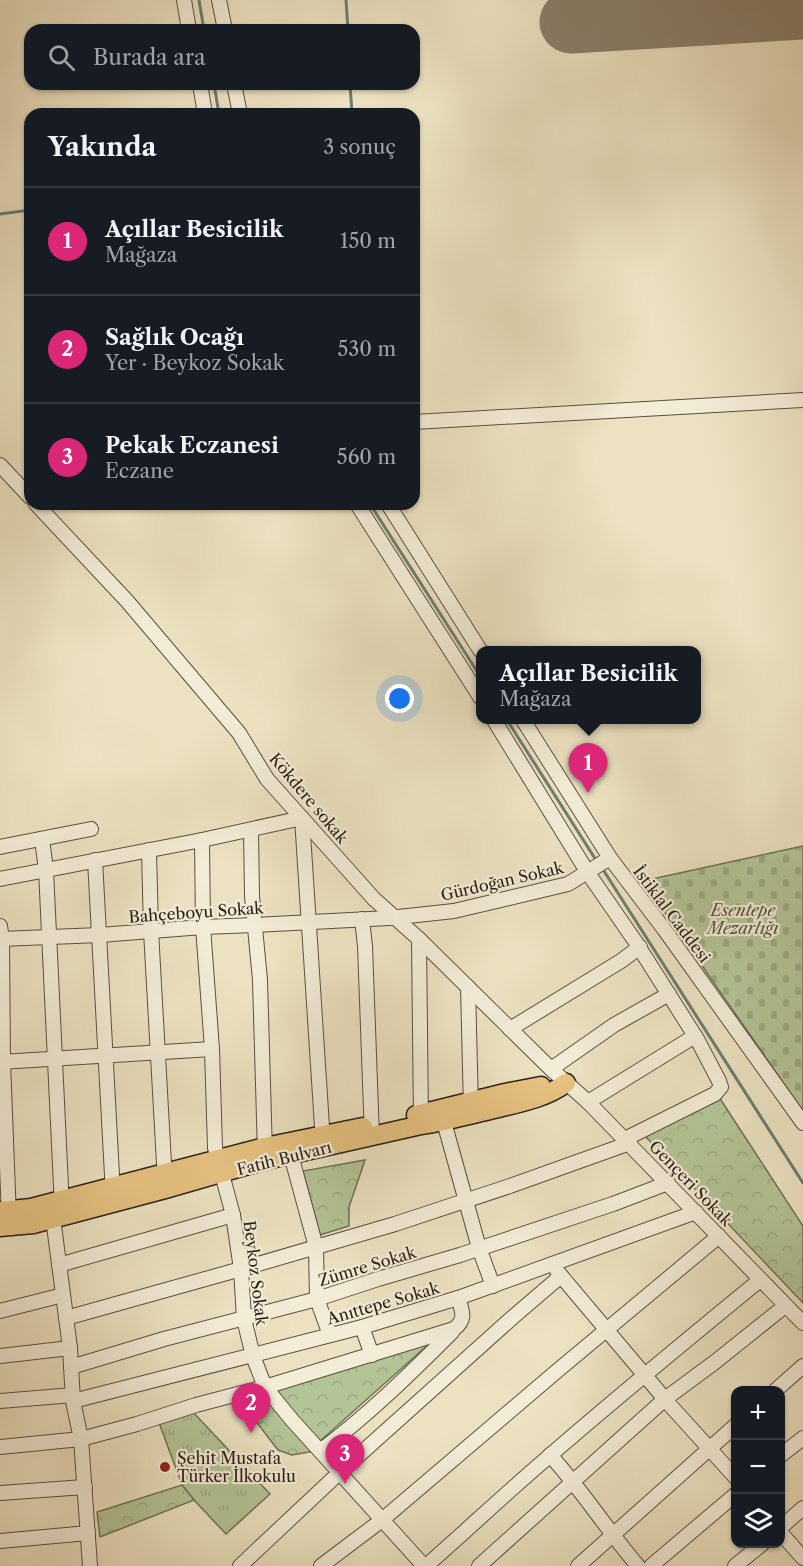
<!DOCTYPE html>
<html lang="tr">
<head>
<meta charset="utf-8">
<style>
  :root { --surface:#171b24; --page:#242831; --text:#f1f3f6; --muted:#9ea1a6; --line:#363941; --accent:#db2777 }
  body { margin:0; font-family:"Libre Caslon Text",serif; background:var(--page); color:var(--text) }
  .controls { position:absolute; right:18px; bottom:18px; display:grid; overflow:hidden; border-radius:12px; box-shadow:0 2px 4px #0004 }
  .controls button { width:54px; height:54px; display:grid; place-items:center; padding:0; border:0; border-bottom:2px solid var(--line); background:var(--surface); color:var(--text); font:30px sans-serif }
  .you { position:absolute; left:400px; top:699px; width:21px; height:21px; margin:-15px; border:4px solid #fff; border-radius:50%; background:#1a73e8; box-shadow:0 0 0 9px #1a73e833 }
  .badge { display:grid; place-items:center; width:39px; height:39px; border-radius:50%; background:var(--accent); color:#fff; font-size:20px; font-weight:700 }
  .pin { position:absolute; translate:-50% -50px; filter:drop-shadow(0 2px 3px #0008) }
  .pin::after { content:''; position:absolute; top:32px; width:21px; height:18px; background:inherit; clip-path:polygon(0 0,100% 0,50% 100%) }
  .popup { position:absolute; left:476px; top:646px; width:225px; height:78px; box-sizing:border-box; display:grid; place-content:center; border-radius:12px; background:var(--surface); filter:drop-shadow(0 2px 4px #0005); font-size:20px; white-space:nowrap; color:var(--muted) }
  .popup b { font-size:22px; color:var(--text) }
  .popup::after { content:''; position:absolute; left:50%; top:100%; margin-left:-12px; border:12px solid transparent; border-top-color:var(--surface) }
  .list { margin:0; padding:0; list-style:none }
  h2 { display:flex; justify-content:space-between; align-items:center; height:78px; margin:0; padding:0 24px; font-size:26px }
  h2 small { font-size:20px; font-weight:400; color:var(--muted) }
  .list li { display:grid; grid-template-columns:39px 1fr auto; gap:18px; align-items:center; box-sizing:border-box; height:108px; padding:0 24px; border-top:2px solid var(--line) }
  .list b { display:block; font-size:22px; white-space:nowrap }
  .list p { margin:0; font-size:20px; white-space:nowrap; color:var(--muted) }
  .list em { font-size:20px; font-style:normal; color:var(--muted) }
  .icon { flex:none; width:33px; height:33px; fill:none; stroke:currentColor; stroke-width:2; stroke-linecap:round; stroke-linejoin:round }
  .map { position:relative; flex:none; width:803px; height:1566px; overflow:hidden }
  .search { position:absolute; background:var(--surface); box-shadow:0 2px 4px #0004; left:24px; top:24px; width:396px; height:66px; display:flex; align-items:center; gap:15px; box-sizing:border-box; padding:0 21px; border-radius:18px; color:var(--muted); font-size:22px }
  .panel { position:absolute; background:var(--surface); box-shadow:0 2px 4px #0004; left:24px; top:108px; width:396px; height:402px; border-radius:18px }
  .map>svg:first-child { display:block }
  .grass { fill:url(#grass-tufts); stroke:#6e7256; stroke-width:1.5 }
  .forest { fill:url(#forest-crowns); stroke:#6e7256; stroke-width:1.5 }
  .cemetery { fill:url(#cemetery-stones); stroke:#6e7256; stroke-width:1.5 }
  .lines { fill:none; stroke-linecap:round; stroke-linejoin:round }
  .stream { stroke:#6c7e72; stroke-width:3 }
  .taxiway { stroke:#8a806c; stroke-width:26 }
  .runway { stroke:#8a806c; stroke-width:63 }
  .minor-casing { stroke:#5a5042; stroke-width:16 }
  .major-casing { stroke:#291f17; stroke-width:21 }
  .minor { stroke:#f3ecd7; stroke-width:14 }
  .major { stroke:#e6c180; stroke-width:18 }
  .poi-dot { fill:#8f2418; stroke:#f3ecd7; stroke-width:2 }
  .labels { text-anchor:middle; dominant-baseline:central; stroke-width:4.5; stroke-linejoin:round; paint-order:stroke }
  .street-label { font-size:16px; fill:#291f17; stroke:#f3ecd7 }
  .park-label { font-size:16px; font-style:italic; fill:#52513d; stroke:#f3ecd7 }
  .poi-label { font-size:16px; fill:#291f17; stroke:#f3ecd7; text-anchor:start }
</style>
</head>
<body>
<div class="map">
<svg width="803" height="1566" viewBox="0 0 803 1566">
  <defs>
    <pattern id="grass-tufts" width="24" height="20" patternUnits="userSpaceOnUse" patternTransform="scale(1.5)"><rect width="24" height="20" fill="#b3c496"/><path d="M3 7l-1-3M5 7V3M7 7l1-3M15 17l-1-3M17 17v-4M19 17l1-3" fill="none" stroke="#9aa881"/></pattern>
    <pattern id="forest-crowns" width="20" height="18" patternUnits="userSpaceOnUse" patternTransform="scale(1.5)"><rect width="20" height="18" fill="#b3c496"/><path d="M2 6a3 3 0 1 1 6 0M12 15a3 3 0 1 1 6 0" fill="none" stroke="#9aa881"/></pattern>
    <pattern id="cemetery-stones" width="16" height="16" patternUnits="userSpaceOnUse" patternTransform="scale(1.5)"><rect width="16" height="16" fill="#b3c496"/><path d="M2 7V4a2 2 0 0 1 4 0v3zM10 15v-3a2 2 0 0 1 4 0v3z" fill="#9aa881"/></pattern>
  </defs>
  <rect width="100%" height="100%" fill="#ece2c1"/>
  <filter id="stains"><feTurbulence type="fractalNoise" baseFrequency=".00333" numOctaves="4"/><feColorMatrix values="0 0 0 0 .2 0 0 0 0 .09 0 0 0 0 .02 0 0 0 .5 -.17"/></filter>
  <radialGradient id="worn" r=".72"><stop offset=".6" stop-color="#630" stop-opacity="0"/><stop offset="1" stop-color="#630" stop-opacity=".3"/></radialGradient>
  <path class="grass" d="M 191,1410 L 270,1494 L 226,1534 L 194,1500 L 182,1485 L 158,1420 Z"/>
  <g class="forest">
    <path d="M 719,1097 L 803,1226 L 803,1303 L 645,1136 Z"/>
    <path d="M 365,1160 L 349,1207 L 349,1226 L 320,1235 L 303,1171 Z"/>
    <path d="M 430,1343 L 319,1442 L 274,1390 Z"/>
    <path d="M 268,1390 L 315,1451 L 292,1455 L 278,1450 L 238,1398 Z"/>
    <path d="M 182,1485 L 194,1500 L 100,1537 L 97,1512 Z"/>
  </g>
  <path class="cemetery" d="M 803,846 L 803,1111 L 643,881 Z"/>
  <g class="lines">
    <g class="stream">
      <path d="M 199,0 L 204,30"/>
      <path d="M 346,0 L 348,30"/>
      <path d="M 214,84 L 219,114"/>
      <path d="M 350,84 L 352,114"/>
      <path d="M 0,214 L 30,210"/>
      <path d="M 370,504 L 480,676"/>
      <path d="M 507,720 L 596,860"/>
      <path d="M 602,868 L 803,1183"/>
    </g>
    <path class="taxiway" d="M 614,0 L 621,11 L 630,18"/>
    <path class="runway" d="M 571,22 L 803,8"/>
    <g class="minor-casing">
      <g id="minor">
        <path d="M 184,0 L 189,30"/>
        <path d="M 219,0 L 225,30"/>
        <path d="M 200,84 L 205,114"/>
        <path d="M 234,84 L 240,114"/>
        <path d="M 414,422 L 803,400"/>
        <path d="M 0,465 L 30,497"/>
        <path d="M 36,504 L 127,601 L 239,733 L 267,779 L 374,899 L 419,939 L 551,1069 L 588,1102 L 803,1323"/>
        <path d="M 357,504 L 480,697"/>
        <path d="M 388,504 L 480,650"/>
        <path d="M 494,720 L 588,873 L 635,941 L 697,1039 L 719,1081 L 721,1087 L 715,1094 L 625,1139"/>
        <path d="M 523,720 L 610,858 L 664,929 L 803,1123"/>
        <path d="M 251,830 L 252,896 L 260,980 L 265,1154"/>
        <path d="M 42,839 L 46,870 L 62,1208"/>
        <path d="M 202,840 L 203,927 L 212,1049 L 215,1148 L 233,1215 L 241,1269 L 244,1319 L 253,1356 L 265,1387 L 292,1420 L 424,1566"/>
        <path d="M 0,847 L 91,829"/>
        <path d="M 149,850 L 151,931 L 165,1181"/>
        <path d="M 95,860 L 113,1194"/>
        <path d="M 0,879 L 202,840 L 302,818 L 323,1142"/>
        <path d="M 362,919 L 365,946 L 372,1137"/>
        <path d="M 0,926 L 2,939 L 3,1062 L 9,1218"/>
        <path d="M 0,939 L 100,935 L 203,927 L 255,925 L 389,918 L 454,911 L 568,884 L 610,858"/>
        <path d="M 419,939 L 421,1123"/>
        <path d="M 468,987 L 471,1109"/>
        <path d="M 510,1029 L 621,961 L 640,947"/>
        <path d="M 0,1062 L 212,1049"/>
        <path d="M 551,1069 L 614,1025 L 669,994"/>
        <path d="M 588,1102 L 695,1036"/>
        <path d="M 444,1122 L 479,1248 L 493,1286"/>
        <path d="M 291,1155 L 316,1247 L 317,1299 L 330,1335"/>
        <path d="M 53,1218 L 70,1348 L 73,1401 L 81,1439 L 90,1566"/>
        <path d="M 59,1265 L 233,1215"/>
        <path d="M 557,1271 L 669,1404 L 736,1478"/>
        <path d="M 0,1311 L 63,1295"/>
        <path d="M 66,1318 L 241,1269 L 395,1224 L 510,1186 L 630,1143"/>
        <path d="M 362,1327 L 372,1355"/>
        <path d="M 0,1356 L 70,1348"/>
        <path d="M 71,1367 L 164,1339 L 317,1299 L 378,1279 L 460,1255 L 613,1204 L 668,1183"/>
        <path d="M 776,1390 L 803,1366"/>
        <path d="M 0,1401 L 73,1395"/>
        <path d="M 73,1401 L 362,1327 L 458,1298 L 696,1212"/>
        <path d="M 0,1447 L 81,1439 L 137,1424 L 196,1405 L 265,1387 L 454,1329 C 467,1319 462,1311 458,1298"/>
        <path d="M 320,1451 C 367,1416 410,1374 452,1332"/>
        <path d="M 550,1455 C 582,1490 607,1530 638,1566"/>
        <path d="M 780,1456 L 803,1438"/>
        <path d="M 0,1493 L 85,1487"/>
        <path d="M 780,1528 L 803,1508"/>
        <path d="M 780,1532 L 803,1558"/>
        <path d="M 0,1541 L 88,1533"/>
        <path d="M 240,1566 L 339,1473 L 513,1317 L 561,1276"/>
        <path d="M 321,1566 L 382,1520 L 557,1371 L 719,1236"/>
        <path d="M 426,1566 C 466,1531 505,1494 546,1459 C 616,1398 688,1339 760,1280"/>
        <path d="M 479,1566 L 665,1399 L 715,1362 L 785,1306"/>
        <path d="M 578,1566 L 736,1425"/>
        <path d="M 651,1566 L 736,1494"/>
        <path d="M 735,1566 L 762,1544"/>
      </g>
    </g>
    <g class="major-casing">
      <g id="major">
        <path d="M 416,1115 L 505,1093 L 541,1086"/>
        <path d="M 0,1211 L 31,1208 L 265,1147 L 363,1127"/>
        <path d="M 0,1227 L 33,1224 L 165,1189 L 266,1160 L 421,1125 C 443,1122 464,1116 486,1111 C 513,1104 543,1100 566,1083"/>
      </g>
    </g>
    <use href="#minor" class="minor"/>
    <use href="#major" class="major"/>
  </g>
  <circle class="poi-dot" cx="165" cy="1467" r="6"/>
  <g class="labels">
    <g class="street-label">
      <text transform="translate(309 798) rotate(50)">Kökdere sokak</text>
      <text transform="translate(502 881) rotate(-13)">Gürdoğan Sokak</text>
      <text transform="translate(196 912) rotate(-4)">Bahçeboyu Sokak</text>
      <text transform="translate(672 914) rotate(53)">İstiklal Caddesi</text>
      <text transform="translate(284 1158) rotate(-14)">Fatih Bulvarı</text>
      <text transform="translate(691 1183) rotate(46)">Gençeri Sokak</text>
      <text transform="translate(367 1266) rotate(-17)">Zümre Sokak</text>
      <text transform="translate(256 1273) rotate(83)">Beykoz Sokak</text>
      <text transform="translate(383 1303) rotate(-16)">Anıttepe Sokak</text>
    </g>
    <g class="park-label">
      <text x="743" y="910">Esentepe<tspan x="743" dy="18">Mezarlığı</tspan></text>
    </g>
    <g class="poi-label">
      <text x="177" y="1458">Şehit Mustafa<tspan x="177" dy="18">Türker İlkokulu</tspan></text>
    </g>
  </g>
  <rect width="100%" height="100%" filter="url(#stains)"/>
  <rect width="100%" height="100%" fill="url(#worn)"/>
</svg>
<div class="controls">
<button>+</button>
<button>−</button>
<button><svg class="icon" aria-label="layers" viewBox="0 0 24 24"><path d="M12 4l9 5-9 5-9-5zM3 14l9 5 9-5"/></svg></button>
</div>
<div class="you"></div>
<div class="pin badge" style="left:588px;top:793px">1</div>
<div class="popup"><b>Açıllar Besicilik</b>Mağaza</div>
<div class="pin badge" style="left:251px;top:1433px">2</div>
<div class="pin badge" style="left:345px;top:1484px">3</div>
<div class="search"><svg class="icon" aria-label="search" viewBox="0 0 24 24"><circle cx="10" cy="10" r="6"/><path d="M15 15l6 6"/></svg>Burada ara</div>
<section class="panel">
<h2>Yakında<small>3 sonuç</small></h2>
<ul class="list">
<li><span class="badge">1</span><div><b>Açıllar Besicilik</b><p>Mağaza</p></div><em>150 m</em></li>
<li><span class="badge">2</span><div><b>Sağlık Ocağı</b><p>Yer · Beykoz Sokak</p></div><em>530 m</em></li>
<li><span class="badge">3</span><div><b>Pekak Eczanesi</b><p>Eczane</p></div><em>560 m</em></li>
</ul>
</section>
</div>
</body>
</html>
